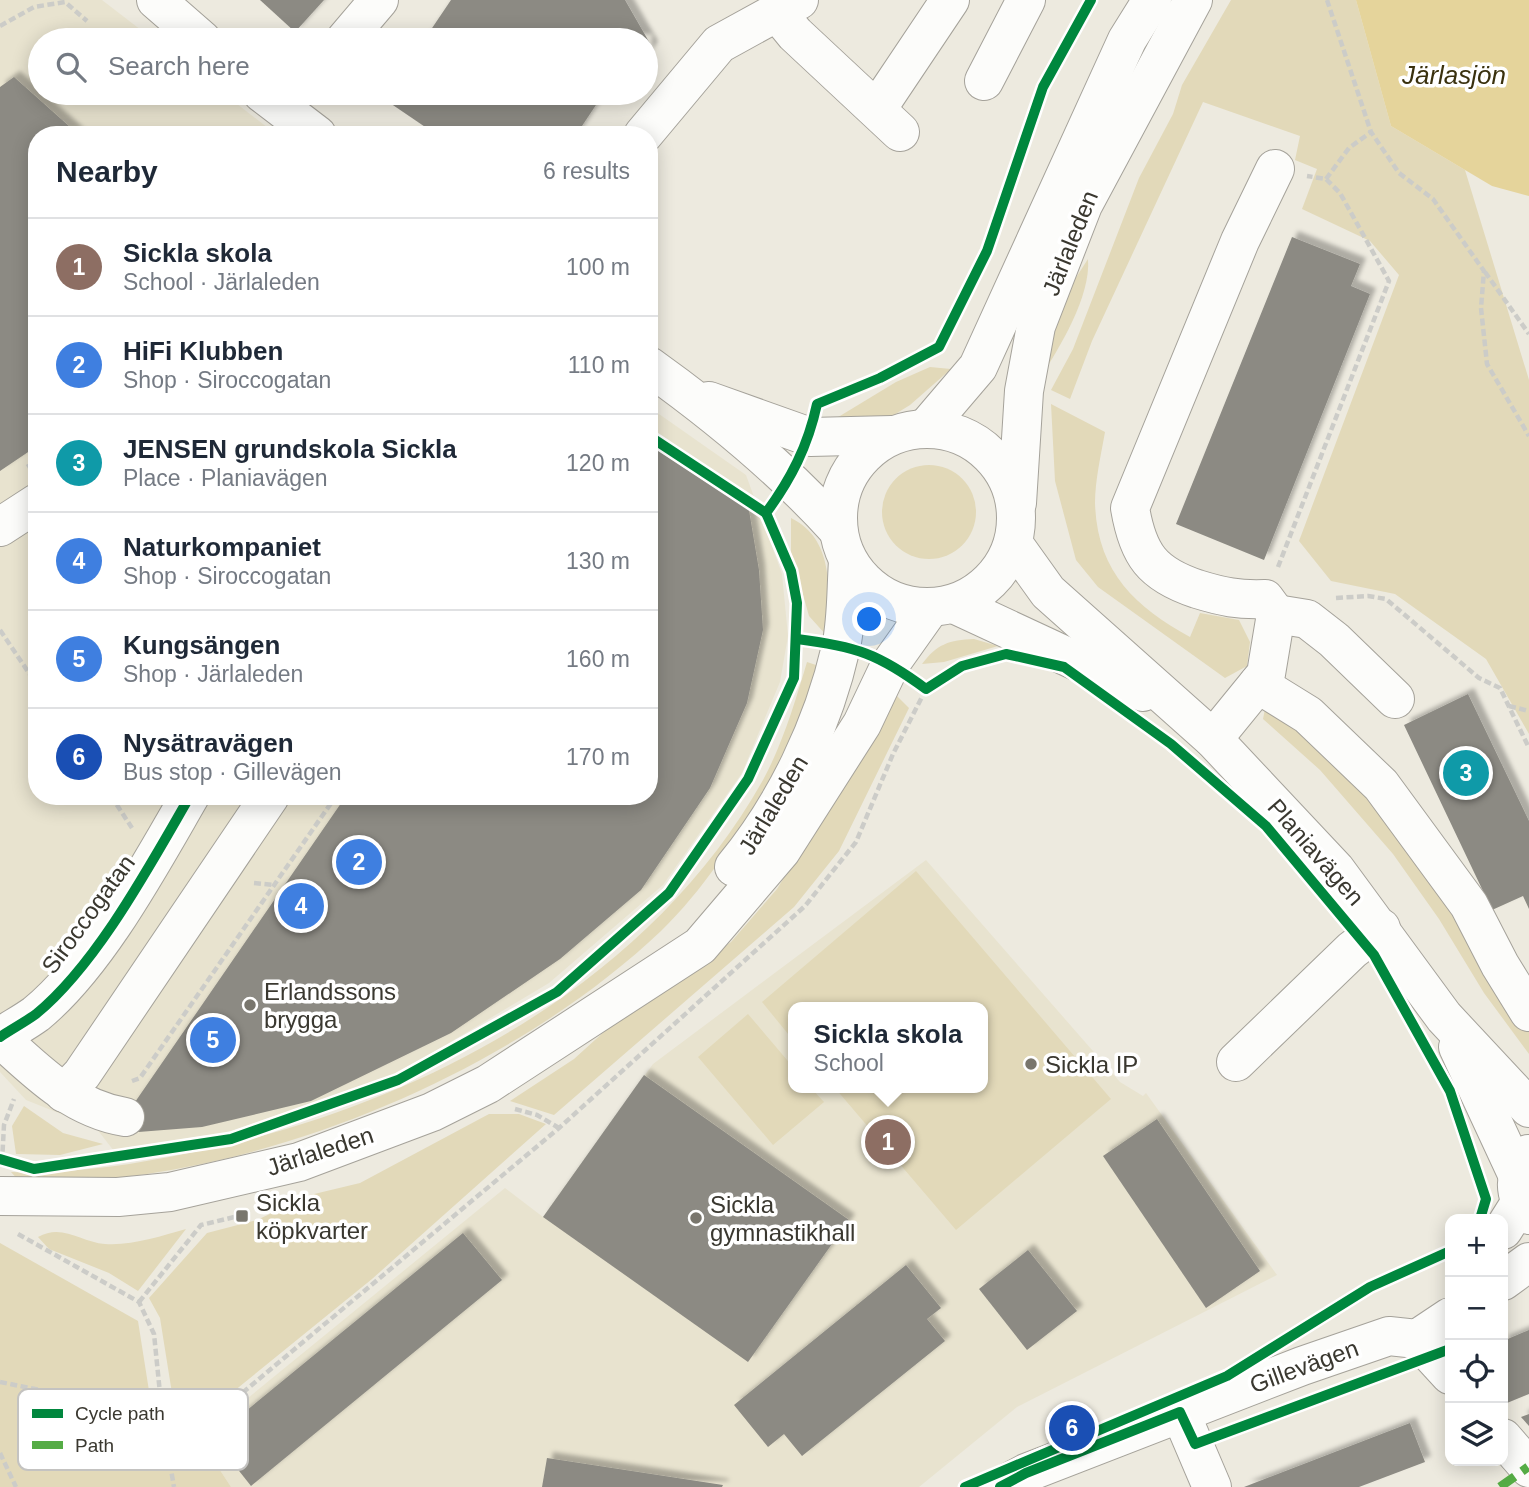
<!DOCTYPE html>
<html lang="en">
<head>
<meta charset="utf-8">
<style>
  :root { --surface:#fff; --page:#f6f6f7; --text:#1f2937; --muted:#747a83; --line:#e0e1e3; --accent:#db2777 }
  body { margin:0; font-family:Arial,sans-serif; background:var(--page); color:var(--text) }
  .controls { position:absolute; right:21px; bottom:21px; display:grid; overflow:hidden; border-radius:14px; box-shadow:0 4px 18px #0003 }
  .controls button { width:63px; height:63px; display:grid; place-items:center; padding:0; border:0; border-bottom:2px solid var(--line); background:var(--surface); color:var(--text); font:35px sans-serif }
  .you { position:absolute; left:870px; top:620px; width:24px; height:24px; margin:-18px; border:5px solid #fff; border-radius:50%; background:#1a73e8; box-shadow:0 0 0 10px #1a73e833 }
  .badge { display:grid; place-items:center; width:46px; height:46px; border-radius:50%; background:var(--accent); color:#fff; font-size:23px; font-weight:700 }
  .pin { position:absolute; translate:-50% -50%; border:4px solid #fff; box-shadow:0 2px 7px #0006 }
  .popup { position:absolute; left:788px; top:1002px; width:200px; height:91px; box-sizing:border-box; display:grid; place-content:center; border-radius:14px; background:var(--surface); filter:drop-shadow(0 2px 5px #0005); font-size:23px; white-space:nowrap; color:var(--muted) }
  .popup b { font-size:26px; color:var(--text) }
  .popup::after { content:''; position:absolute; left:50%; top:100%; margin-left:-14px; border:14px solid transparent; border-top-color:var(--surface) }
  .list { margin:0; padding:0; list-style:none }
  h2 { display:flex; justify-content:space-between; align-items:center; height:91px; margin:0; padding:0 28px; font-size:30px }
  h2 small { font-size:23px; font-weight:400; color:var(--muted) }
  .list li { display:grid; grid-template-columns:46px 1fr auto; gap:21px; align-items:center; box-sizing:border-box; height:98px; padding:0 28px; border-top:2px solid var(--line) }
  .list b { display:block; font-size:26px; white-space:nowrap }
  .list p { margin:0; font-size:23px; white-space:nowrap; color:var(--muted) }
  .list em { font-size:23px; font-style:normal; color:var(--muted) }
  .icon { flex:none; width:38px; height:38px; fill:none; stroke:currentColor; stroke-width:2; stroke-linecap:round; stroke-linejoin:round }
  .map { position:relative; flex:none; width:1529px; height:1487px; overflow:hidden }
  .search { position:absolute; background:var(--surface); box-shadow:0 4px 18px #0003; left:28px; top:28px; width:630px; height:77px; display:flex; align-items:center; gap:18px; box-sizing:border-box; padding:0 24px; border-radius:38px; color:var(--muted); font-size:26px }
  .panel { position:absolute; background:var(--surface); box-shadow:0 4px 18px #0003; left:28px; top:126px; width:630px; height:679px; border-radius:28px }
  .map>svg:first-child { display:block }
  .built { fill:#e8e3cf; fill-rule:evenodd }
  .green { fill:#e2d9b9 }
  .water { fill:#e5d49b }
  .building { fill:#8c8a83; filter:url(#shadow) }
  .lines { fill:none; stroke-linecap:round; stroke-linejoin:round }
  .minor-casing { stroke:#a5a29a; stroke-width:40 }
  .major-casing { stroke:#a5a29a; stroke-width:40 }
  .path { stroke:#ccccc8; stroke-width:4.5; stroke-dasharray:7 3.5; stroke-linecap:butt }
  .minor { stroke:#fcfcfa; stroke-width:38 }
  .major { stroke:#fcfcfa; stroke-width:38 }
  .quiet { stroke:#55ac45; stroke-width:9; stroke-dasharray:18 9; stroke-linecap:butt }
  .cycleway-casing { stroke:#fff; stroke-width:15 }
  .cycleway { stroke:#00873e; stroke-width:10 }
  .poi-dot { fill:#79766d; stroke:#fff; stroke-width:2.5 }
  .labels { text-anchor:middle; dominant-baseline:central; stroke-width:7; stroke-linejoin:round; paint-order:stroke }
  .street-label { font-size:24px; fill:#3a3830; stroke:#fff }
  .poi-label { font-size:24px; fill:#3a3830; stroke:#fff; text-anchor:start }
  .water-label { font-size:26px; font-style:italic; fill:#3a310e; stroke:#fff }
  .key { fill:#fff; stroke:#c4c3c1; stroke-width:2 }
  .key-label { font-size:19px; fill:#3a3830 }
</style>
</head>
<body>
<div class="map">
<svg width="1529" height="1487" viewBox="0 0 1529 1487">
  <defs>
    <filter id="shadow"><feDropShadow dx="6" dy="-6" stdDeviation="2" flood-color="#0004"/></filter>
  </defs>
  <rect width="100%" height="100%" fill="#edeadf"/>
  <g class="built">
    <path d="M 0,0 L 102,0 L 154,40 L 40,40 L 40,93 L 223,93 L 277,135 L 37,135 L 37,796 L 649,796 L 649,407 L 746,475 L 782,574 L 788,636 L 780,682 L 742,773 L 663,885 L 549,983 L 397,1074 L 231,1131 L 114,1151 L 96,1128 L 26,1100 L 0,1072 Z"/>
    <path d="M 926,860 L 1120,1082 L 1143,1096 L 1146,1093 L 1277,1275 L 1017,1407 L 919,1487 L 231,1487 L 199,1438 L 505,1188 L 543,1217 L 653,1064 ZM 794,1007 L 982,1007 L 982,1088 L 794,1088 Z"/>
  </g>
  <g class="green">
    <path d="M 1231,0 L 1356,0 L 1391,126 L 1465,170 L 1529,380 L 1529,734 L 1486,659 L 1395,594 L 1331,581 L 1299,541 L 1399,275 L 1370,241 L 1302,209 L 1317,169 L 1295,160 L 1300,136 L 1203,102 L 1092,341 L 1070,399 L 1051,390 L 1073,349 L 1139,178 L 1173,114 L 1182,85 Z"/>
    <path d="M 1088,259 C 1091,296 1060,347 1040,378 L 1057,307 Z"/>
    <path d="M 930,367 L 951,369 L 910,405 L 889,418 L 830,422 L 896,382 Z"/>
    <path d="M 1051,404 L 1105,432 C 1101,455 1095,480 1095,503 C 1097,571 1134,606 1190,637 L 1200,613 L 1239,620 L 1250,642 L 1247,666 L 1225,678 L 1098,587 L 1076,560 L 1055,481 Z"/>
    <circle cx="929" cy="512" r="47"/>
    <path d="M 791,518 C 836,540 829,594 827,636 L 809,616 L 791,552 Z"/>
    <path d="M 974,639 L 998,646 L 944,662 L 922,664 C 937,644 949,640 974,639 Z"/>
    <path d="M 807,662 L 819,666 C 816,681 814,698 809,712 C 798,739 778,765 764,790 C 735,841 703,890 661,931 C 503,1081 237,1188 20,1182 L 11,1172 C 71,1174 131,1165 189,1153 C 414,1108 647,987 763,780 C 783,743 795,702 807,662 Z"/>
    <path d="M 896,695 L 909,708 L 839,851 L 794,907 L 554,1115 L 510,1101 L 574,1059 L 648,992 L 697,966 L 731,942 L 777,889 Z"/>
    <path d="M 1265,709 L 1287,715 L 1408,837 L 1529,1030 L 1529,1054 L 1484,993 L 1439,919 L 1393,854 L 1320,770 L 1263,719 Z"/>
    <path d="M 916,871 L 1111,1099 L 956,1230 L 835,1088 L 982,1088 L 982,1007 L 794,1007 L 793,1040 L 762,1002 Z"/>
    <path d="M 748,1014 L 793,1067 L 794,1088 L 811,1088 L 824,1102 L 773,1145 L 698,1057 Z"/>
    <path d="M 24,1106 L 63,1133 L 103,1144 L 60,1155 L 16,1154 L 12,1126 Z"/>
    <path d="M 489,1114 L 519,1114 L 546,1124 L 372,1279 L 218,1404 L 193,1414 L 175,1412 L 160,1318 L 149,1298 L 207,1233 L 257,1220 L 310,1195 L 360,1183 Z"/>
    <path d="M 186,1229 L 138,1291 L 109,1273 L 49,1249 L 38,1237 C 62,1223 81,1242 105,1244 C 131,1246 161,1236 186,1229 Z"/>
    <path d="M 0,1243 L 138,1321 L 161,1467 L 199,1438 L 231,1487 L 0,1487 Z"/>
  </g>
  <path class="water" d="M 1356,0 L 1529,0 L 1529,196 L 1492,186 L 1391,126 Z"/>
  <g class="building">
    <path d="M 260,0 L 324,0 L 295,32 Z"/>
    <path d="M 451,0 L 625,0 L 652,47 L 646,56 L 646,40 L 424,40 Z"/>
    <path d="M 14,77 L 79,135 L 37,135 L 37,446 L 0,471 L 0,87 Z"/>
    <path d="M 388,93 L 604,93 L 576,135 L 437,135 L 384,99 Z"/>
    <path d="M 612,93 L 632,93 L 626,101 Z"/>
    <path d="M 1292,237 L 1360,264 L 1351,286 L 1370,294 L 1264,560 L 1176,524 Z"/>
    <path d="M 649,445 L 749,510 L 759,570 L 763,630 L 747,703 L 710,788 L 641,890 L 560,959 L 451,1033 L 311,1101 L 202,1127 L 113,1134 L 346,796 L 649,796 Z"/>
    <path d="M 1468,694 L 1529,821 L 1529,909 L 1523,896 L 1492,910 L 1404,725 Z"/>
    <path d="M 644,1075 L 849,1220 L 748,1362 L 543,1217 Z"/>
    <path d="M 1157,1119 L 1260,1271 L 1206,1308 L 1103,1156 Z"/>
    <path d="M 463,1233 L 502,1280 L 251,1486 L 213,1438 Z"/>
    <path d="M 1028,1250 L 1077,1311 L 1027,1350 L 979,1289 Z"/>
    <path d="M 906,1265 L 941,1308 L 927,1319 L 945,1341 L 802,1456 L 784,1434 L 768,1447 L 734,1405 Z"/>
    <path d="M 1529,1330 L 1529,1394 L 1507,1403 L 1503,1392 L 1503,1341 Z"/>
    <path d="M 1529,1414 L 1529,1426 L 1521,1417 Z"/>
    <path d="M 1410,1423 L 1425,1462 L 1359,1487 L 1244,1487 Z"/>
    <path d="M 547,1458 L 723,1485 L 722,1487 L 542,1487 Z"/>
  </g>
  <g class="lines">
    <g class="minor-casing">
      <g id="minor">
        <path d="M 156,0 L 202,40"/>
        <path d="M 777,12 L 795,34 L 900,132"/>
        <path d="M 345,40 L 379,0"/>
        <path d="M 984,81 L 1026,0"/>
        <path d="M 262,93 L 317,135"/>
        <path d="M 877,109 L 950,0"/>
        <path d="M 643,135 L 719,44 L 799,0"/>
        <path d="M 649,366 C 716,414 783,469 838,530"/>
        <path d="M 709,401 L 810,437 L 892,435"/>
        <path d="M 0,527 L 37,503"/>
        <path d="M 1276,614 L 1307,619 L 1334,640 L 1395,699"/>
        <path d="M 1258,684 L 1308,715 L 1381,785 L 1469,905 L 1500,965 L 1529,1012"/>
        <path d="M 1213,739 L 1266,674 L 1276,614 L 1265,599 C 1238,600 1223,597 1197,589 C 1152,574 1138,555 1130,508 L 1240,241 L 1275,169"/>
        <path d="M 0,1037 C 12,1029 25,1022 36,1014 C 97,964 150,865 190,796"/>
        <path d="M 0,1038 C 37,1072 74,1109 125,1117"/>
        <path d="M 1236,1062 L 1352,950 L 1381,928"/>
        <path d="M 64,1093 L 82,1074 L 270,796"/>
        <path d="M 1503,1230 L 1520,1203"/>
        <path d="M 1503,1281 L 1529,1262"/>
        <path d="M 1417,1339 L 1450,1375"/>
        <path d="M 1180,1412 L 1212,1487"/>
        <path d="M 1503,1438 L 1529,1468"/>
        <path d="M 1000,1487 L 1026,1473 L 1302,1366 L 1389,1336 L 1417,1339 L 1450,1317"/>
      </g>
    </g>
    <g class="major-casing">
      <g id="major">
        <path d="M 926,428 L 978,367 L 1127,40 L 1152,0"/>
        <circle cx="927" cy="518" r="89"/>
        <path d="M 1017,503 L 1024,391 L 1036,326 L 1083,205 L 1193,0"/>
        <path d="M 1013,543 L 1048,592 L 1213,739 L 1336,870 L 1444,1017 L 1529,1108"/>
        <path d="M 954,604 L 1143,692"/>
        <path d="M 734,867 C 785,805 823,726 841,647 C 847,620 846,589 848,561"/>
        <path d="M 1458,1047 L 1517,1174"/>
        <path d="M 1528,1154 C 1513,1175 1513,1195 1529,1215"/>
        <path d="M 0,1196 L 118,1197 L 170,1192 L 299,1162 L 432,1112 L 488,1084 L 700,946 L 781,851 L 862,724 L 891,663 L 930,608"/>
      </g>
    </g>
    <g class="path">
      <path d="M 1327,0 L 1371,132 L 1399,173 L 1433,199 L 1484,271 L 1481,308 L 1487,364 L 1529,436"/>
      <path d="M 0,26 L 34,7 L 65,2 L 87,21"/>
      <path d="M 1326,179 L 1349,148 L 1371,132"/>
      <path d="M 1485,272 L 1529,334"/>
      <path d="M 27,467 L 37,461"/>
      <path d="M 1278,567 L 1389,281 L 1340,193 L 1326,179 L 1307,176"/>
      <path d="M 1336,598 L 1368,596 L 1386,599 L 1479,678 L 1500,688 L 1529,748"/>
      <path d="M 0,630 L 37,685"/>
      <path d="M 1509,706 L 1529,711"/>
      <path d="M 111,796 L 132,828"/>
      <path d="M 254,883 L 274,885"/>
      <path d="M 132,1081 L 140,1078 L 336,796"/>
      <path d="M 515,1109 L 537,1115 L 559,1128"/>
      <path d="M 2,1162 L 4,1125 L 14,1099"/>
      <path d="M 18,1234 L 139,1302 L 154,1334 L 163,1423 L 174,1487"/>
      <path d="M 139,1302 L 201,1225 L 247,1214"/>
      <path d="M 0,1382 L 125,1407 L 163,1423 L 198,1430 L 559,1128 L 805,906 L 856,842 L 893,754 L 926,689"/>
      <path d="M 0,1453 L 16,1487"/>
    </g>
    <use href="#minor" class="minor"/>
    <use href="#major" class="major"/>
    <path class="quiet" d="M 1500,1487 L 1528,1467"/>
    <g class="cycleway-casing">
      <g id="cycleway">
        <path d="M 649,436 L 766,513"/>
        <path d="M 797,639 C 855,646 879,654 926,689 L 962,666 L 1006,654 L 1064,667 L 1171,744 L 1266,826 L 1374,955 L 1450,1091 L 1486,1199 L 1480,1219"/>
        <path d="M 0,1037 C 12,1029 25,1022 36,1014 C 97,964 150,865 190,796"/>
        <path d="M 0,1159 L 34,1169 L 231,1139 L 398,1080 L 557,992 L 669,893 L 748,779 L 794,678 L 797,603 L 791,571 L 766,513 C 791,479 808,446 817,404 L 880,378 L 939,347 L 987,251 L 1043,87 L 1091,0"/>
        <path d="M 965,1487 L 1227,1376 L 1370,1287 L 1450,1251"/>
        <path d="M 1000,1487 L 1026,1473 L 1180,1412 L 1195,1444 L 1450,1349"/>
      </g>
    </g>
    <use href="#cycleway" class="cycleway"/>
  </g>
  <g class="poi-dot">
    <circle cx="250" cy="1005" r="7"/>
    <circle cx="1031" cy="1064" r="7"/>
    <rect x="235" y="1209" width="14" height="14" rx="3.5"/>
    <circle cx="696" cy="1218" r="7"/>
  </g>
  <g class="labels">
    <g class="street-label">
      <text transform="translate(1070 243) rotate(-68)">Järlaleden</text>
      <text transform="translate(773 805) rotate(-59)">Järlaleden</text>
      <text transform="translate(1316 852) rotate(49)">Planiavägen</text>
      <text transform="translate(88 914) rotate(-54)">Siroccogatan</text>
      <text transform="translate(320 1151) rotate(-18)">Järlaleden</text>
      <text transform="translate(1304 1366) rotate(-20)">Gillevägen</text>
    </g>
    <g class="poi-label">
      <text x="264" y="991">Erlandssons<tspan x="264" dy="28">brygga</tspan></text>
      <text x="1045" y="1064">Sickla IP</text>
      <text x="256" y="1202">Sickla<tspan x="256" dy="28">köpkvarter</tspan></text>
      <text x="710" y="1204">Sickla<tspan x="710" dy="28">gymnastikhall</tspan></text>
    </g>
    <g class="water-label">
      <text x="1454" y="75">Järlasjön</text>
    </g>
  </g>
  <rect x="18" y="1389" width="230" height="81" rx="10" class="key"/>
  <rect x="32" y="1409" width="31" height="9" fill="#00873e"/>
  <rect x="32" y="1441" width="31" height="8" fill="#55ac45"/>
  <g class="key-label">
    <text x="75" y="1420">Cycle path</text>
    <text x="75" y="1452">Path</text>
  </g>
</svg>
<div class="controls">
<button>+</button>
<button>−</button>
<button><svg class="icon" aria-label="locate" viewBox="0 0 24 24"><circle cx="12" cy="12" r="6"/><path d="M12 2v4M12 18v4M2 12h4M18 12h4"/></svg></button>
<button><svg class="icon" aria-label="layers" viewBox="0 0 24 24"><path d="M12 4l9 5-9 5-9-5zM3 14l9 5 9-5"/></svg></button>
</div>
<div class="you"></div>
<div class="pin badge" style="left:888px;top:1142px;background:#8d6e63">1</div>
<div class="popup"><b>Sickla skola</b>School</div>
<div class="pin badge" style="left:359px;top:862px;background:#3f7fe0">2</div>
<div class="pin badge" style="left:1466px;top:773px;background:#0f9aa8">3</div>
<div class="pin badge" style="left:301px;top:906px;background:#3f7fe0">4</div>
<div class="pin badge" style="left:213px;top:1040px;background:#3f7fe0">5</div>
<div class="pin badge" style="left:1072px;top:1428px;background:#1a4fb4">6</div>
<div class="search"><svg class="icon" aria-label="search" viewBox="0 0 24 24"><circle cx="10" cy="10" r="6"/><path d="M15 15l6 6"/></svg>Search here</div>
<section class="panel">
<h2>Nearby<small>6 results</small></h2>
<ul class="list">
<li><span class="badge" style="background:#8d6e63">1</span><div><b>Sickla skola</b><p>School · Järlaleden</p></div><em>100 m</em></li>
<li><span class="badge" style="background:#3f7fe0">2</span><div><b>HiFi Klubben</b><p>Shop · Siroccogatan</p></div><em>110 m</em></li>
<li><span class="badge" style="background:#0f9aa8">3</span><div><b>JENSEN grundskola Sickla</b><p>Place · Planiavägen</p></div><em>120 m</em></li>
<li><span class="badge" style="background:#3f7fe0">4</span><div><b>Naturkompaniet</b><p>Shop · Siroccogatan</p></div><em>130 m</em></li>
<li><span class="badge" style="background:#3f7fe0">5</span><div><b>Kungsängen</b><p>Shop · Järlaleden</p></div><em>160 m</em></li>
<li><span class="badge" style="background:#1a4fb4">6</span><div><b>Nysätravägen</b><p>Bus stop · Gillevägen</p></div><em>170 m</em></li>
</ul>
</section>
</div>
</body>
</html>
